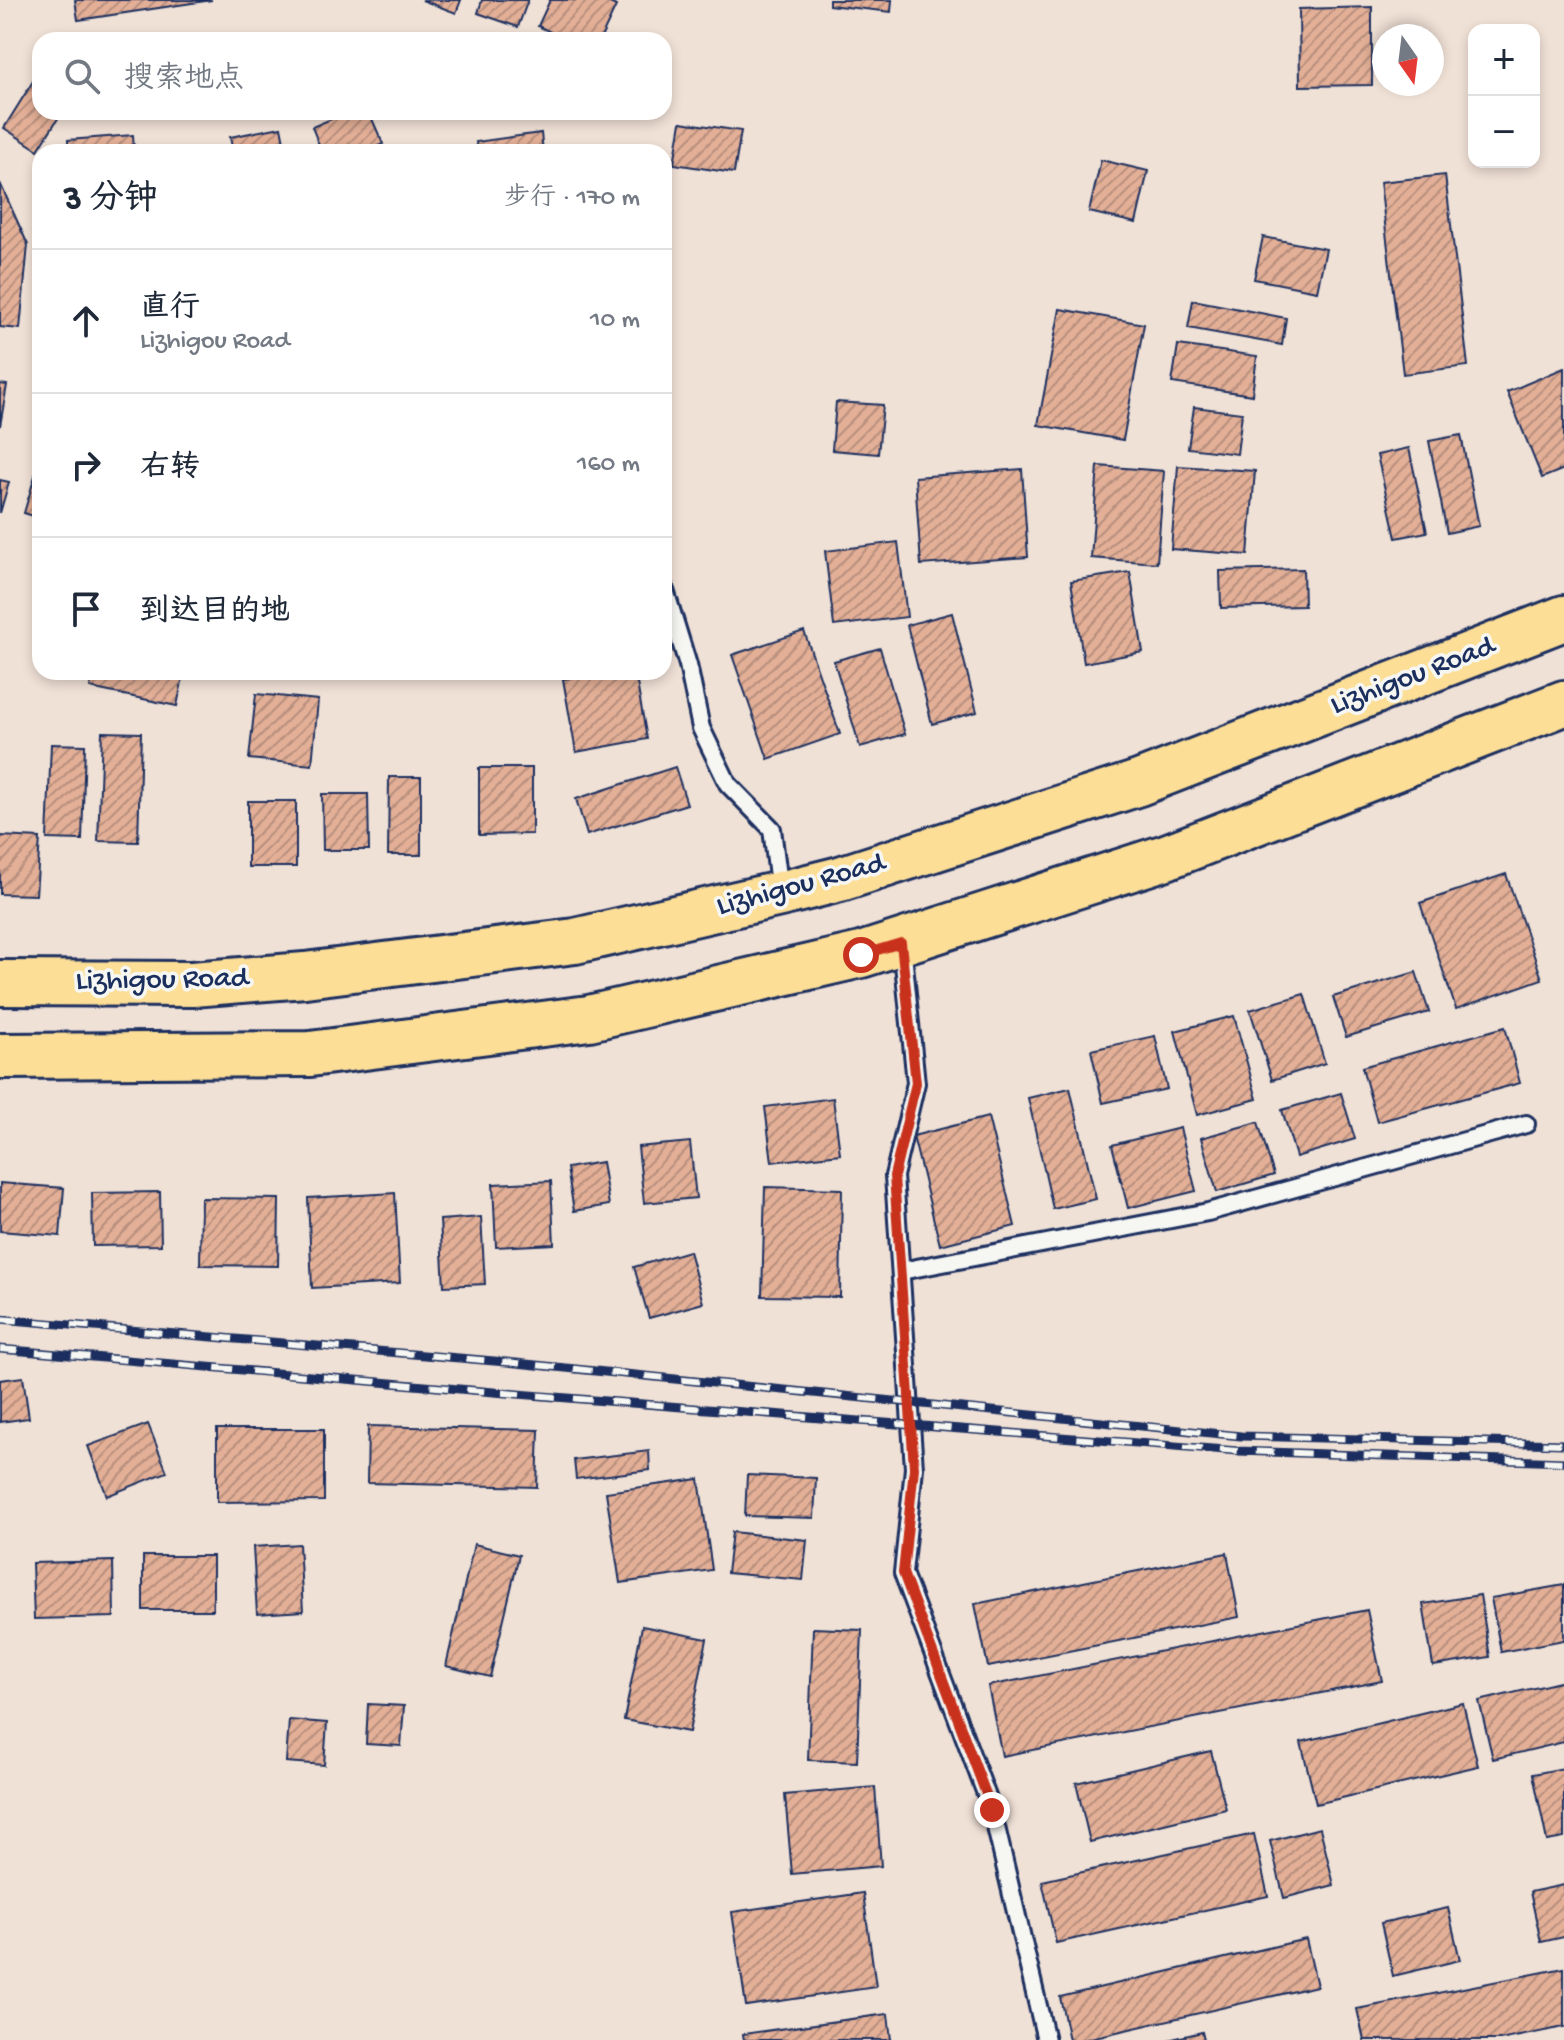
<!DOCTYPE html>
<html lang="zh">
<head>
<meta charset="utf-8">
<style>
  :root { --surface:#fff; --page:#f2f2f3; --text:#1f2937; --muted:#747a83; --line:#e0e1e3 }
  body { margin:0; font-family:"Gochi Hand","LXGW WenKai TC",sans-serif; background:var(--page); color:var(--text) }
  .controls { position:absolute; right:24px; top:24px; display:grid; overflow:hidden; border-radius:16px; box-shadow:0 4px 12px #0003 }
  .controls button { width:72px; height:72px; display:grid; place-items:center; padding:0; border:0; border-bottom:2px solid var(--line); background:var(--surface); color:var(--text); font:40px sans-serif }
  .compass { position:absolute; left:1372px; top:24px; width:72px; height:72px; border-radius:50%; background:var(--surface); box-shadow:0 4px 12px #0003; rotate:166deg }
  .stop { position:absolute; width:24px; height:24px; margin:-18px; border:6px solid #c8321e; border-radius:50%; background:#fff }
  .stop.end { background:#c8321e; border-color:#fff; box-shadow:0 2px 8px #0008 }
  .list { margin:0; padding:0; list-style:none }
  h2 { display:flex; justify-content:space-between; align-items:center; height:104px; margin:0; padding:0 32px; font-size:34px }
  h2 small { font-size:26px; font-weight:400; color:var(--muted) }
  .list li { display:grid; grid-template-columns:52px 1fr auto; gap:24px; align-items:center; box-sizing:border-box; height:144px; padding:0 32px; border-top:2px solid var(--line) }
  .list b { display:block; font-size:30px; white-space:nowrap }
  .list p { margin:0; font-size:26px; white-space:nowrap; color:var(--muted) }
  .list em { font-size:26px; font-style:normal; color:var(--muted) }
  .icon { flex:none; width:44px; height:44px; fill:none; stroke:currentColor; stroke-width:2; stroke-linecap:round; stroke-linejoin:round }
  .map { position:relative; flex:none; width:1564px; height:2040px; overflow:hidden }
  .search { position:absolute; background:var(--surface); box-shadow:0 4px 12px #0003; left:32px; top:32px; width:640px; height:88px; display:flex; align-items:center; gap:20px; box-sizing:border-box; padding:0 28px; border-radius:24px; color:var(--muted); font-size:30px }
  .panel { position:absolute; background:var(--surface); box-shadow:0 4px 12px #0003; left:32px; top:144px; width:640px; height:536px; border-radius:24px }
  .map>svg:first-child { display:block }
  .building { fill:url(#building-hatch); stroke:#1b2f5e; stroke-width:2 }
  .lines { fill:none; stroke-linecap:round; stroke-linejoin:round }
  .lane-casing { stroke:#1b2f5e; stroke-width:22 }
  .primary-casing { stroke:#1b2f5e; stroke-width:50 }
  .lane { stroke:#f6f6f2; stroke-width:16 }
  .primary { stroke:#fdde96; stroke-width:44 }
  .rail-casing { stroke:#1b2f5e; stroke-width:9 }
  .rail { stroke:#f6f6f2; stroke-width:6; stroke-dasharray:18; stroke-linecap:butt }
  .route { stroke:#c8321e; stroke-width:10 }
  .labels { text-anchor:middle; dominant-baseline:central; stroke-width:7; stroke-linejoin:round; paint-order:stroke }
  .street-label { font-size:30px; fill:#1b2f5e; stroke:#f6f6f2 }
</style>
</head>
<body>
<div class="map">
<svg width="1564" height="2040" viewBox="0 0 1564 2040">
  <defs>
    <pattern id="building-hatch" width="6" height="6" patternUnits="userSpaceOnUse" patternTransform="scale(2)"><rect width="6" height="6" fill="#e3af96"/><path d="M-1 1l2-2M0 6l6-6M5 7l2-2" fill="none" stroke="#b78f7e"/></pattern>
  </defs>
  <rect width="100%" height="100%" fill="#f0e1d6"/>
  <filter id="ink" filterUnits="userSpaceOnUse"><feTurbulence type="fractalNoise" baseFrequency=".0125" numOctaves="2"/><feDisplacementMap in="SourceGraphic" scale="16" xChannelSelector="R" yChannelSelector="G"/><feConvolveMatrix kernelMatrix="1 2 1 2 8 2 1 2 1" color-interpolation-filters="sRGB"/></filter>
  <g filter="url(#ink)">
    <g class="building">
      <path d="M 75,0 L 212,0 L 78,20 Z"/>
      <path d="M 422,0 L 461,0 L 456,13 Z"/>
      <path d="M 482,0 L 528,0 L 518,27 L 478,13 Z"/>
      <path d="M 550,0 L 604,0 L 616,6 L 600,40 L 567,40 L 538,26 Z"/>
      <path d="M 829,0 L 892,0 L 891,12 L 829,5 Z"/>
      <path d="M 1372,7 L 1372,85 L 1300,86 L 1299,9 Z"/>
      <path d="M 40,70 L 40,112 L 62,112 L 38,150 L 4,128 Z"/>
      <path d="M 348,112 L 369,112 L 383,144 L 364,152 L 322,152 L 312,127 Z"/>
      <path d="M 681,122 L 741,131 L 734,173 L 674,164 Z"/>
      <path d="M 281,127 L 286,152 L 233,152 L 230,137 Z"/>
      <path d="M 541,133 L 543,152 L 477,152 L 476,142 Z"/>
      <path d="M 133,135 L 134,152 L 68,152 L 68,140 Z"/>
      <path d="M 1101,160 L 1148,171 L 1136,223 L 1089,212 Z"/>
      <path d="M 1445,175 L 1468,366 L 1403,374 L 1380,182 Z"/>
      <path d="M 0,183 L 28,245 L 20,329 L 0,327 Z"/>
      <path d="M 1263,237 L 1326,249 L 1317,291 L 1254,279 Z"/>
      <path d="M 1193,300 L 1286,318 L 1282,345 L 1188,328 Z"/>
      <path d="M 1060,309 L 1144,324 L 1123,440 L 1038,425 Z"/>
      <path d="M 1178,345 L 1257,356 L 1252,395 L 1172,383 Z"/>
      <path d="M 1564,368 L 1564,469 L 1542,478 L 1507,392 Z"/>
      <path d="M 0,384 L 7,385 L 0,426 Z"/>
      <path d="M 836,402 L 883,405 L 878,454 L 832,450 Z"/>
      <path d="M 1194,407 L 1242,413 L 1237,454 L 1188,448 Z"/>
      <path d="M 1461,435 L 1479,526 L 1447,533 L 1429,441 Z"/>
      <path d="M 1409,448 L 1427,532 L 1396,538 L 1377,455 Z"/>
      <path d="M 40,459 L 40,518 L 24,513 Z"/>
      <path d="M 1098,466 L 1164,471 L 1157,563 L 1091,558 Z"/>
      <path d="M 1178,466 L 1255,471 L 1248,555 L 1171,549 Z"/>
      <path d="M 1022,469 L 1028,557 L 921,565 L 915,477 Z"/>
      <path d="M 0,480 L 9,482 L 0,513 Z"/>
      <path d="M 898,542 L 907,617 L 834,626 L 825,551 Z"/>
      <path d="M 1303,569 L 1304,606 L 1221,608 L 1220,571 Z"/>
      <path d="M 1130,572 L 1143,652 L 1084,663 L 1071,581 Z"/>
      <path d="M 952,613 L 977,712 L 932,724 L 907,625 Z"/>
      <path d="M 804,631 L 840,734 L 768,759 L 732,655 Z"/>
      <path d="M 880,648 L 905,734 L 860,747 L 834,661 Z"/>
      <path d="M 93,672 L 184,672 L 177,706 L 90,688 Z"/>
      <path d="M 603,672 L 635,672 L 647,739 L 576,752 L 563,679 Z"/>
      <path d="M 256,694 L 318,700 L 312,765 L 249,759 Z"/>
      <path d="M 102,732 L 141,733 L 138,842 L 98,841 Z"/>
      <path d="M 51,744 L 85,745 L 82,840 L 47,839 Z"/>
      <path d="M 675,767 L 687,804 L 587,835 L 576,799 Z"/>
      <path d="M 479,768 L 532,768 L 532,834 L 479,835 Z"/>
      <path d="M 389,777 L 421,777 L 421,855 L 388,855 Z"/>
      <path d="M 322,794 L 368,794 L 369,850 L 323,850 Z"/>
      <rect x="248" y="801" width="48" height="66"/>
      <path d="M 0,836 L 40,838 L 36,895 L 0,894 Z"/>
      <path d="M 1506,874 L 1542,979 L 1456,1009 L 1420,903 Z"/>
      <path d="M 1416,972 L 1429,1012 L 1346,1037 L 1333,997 Z"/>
      <path d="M 1304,994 L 1325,1063 L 1272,1080 L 1250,1010 Z"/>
      <path d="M 1234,1016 L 1257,1099 L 1197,1115 L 1175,1031 Z"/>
      <path d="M 1505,1027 L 1520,1083 L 1377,1122 L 1362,1067 Z"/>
      <path d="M 1155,1036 L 1167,1089 L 1103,1103 L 1091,1050 Z"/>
      <path d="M 1070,1088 L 1096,1199 L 1053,1209 L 1028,1098 Z"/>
      <path d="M 1341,1093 L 1355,1139 L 1296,1157 L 1282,1110 Z"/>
      <path d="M 833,1098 L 840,1154 L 772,1162 L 765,1107 Z"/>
      <path d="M 988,1117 L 1015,1226 L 940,1245 L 913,1136 Z"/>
      <path d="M 1258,1122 L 1274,1175 L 1217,1192 L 1201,1138 Z"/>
      <path d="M 1180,1128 L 1196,1191 L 1128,1208 L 1112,1145 Z"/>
      <path d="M 690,1142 L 696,1198 L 644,1203 L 638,1147 Z"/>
      <path d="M 602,1162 L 609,1205 L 574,1211 L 567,1168 Z"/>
      <path d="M 551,1181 L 554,1244 L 496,1247 L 493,1184 Z"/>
      <path d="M 0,1183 L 64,1188 L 60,1236 L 0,1231 Z"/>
      <path d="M 765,1187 L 842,1189 L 840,1297 L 762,1296 Z"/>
      <path d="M 160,1192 L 161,1245 L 93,1246 L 92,1193 Z"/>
      <path d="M 395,1193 L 400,1283 L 312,1288 L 308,1198 Z"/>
      <path d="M 201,1198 L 279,1199 L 278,1266 L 200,1265 Z"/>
      <path d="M 481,1217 L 485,1284 L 444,1286 L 440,1220 Z"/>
      <path d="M 689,1251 L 703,1303 L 649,1318 L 634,1267 Z"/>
      <path d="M 23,1377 L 29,1418 L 0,1422 L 0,1380 Z"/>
      <path d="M 148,1424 L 167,1472 L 107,1496 L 88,1446 Z"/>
      <path d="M 368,1426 L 539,1430 L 537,1487 L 367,1483 Z"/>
      <path d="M 217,1429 L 324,1429 L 324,1501 L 217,1502 Z"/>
      <path d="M 649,1451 L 650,1470 L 576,1479 L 574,1460 Z"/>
      <path d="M 747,1475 L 816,1478 L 814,1518 L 745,1516 Z"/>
      <path d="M 699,1479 L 712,1570 L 620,1583 L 606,1492 Z"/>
      <path d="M 732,1532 L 807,1540 L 803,1580 L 727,1573 Z"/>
      <path d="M 299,1544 L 303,1611 L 257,1614 L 253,1547 Z"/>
      <path d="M 474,1544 L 519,1555 L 490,1677 L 446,1666 Z"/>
      <path d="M 1227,1553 L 1239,1617 L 988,1667 L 975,1604 Z"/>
      <rect x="143" y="1556" width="70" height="54"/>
      <path d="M 113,1561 L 114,1617 L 34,1619 L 32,1563 Z"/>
      <path d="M 1564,1585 L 1564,1640 L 1501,1652 L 1491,1598 Z"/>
      <path d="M 1480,1595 L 1490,1657 L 1433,1666 L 1423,1604 Z"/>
      <path d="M 1367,1610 L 1382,1681 L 1002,1756 L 988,1686 Z"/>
      <path d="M 642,1626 L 707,1639 L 689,1732 L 624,1720 Z"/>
      <path d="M 813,1628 L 862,1630 L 857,1762 L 808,1760 Z"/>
      <path d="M 1564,1681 L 1564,1742 L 1493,1759 L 1479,1701 Z"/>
      <path d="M 1463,1703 L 1478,1766 L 1316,1804 L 1301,1742 Z"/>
      <path d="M 368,1704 L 404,1706 L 401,1746 L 366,1744 Z"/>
      <path d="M 289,1720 L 327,1723 L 324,1765 L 286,1762 Z"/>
      <path d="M 1211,1751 L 1226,1809 L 1090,1842 L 1076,1783 Z"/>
      <path d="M 1564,1768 L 1564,1838 L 1547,1841 L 1533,1774 Z"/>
      <path d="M 875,1787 L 881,1866 L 792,1874 L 785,1795 Z"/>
      <path d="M 1320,1828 L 1334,1885 L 1284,1898 L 1270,1841 Z"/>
      <path d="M 1254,1834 L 1268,1896 L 1056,1943 L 1042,1881 Z"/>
      <path d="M 1564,1885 L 1564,1937 L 1541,1942 L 1530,1892 Z"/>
      <path d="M 863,1893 L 876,1987 L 746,2006 L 732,1912 Z"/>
      <path d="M 1448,1908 L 1460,1960 L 1393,1976 L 1381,1923 Z"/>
      <path d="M 1306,1939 L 1317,1986 L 1082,2040 L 1069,2040 L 1060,1997 Z"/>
      <path d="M 1564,1968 L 1564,2027 L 1500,2040 L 1364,2040 L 1357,2009 Z"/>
      <path d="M 888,2014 L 891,2040 L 744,2040 L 743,2034 Z"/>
      <path d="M 1202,2032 L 1204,2040 L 1168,2040 Z"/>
    </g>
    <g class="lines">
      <g class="lane-casing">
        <g id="lane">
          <path d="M 664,587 L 688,665 L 701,728 L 728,784 L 772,829 L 780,892"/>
          <path d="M 902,944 L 916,1083 L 894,1176 L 914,1468 L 903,1573 L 992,1810 L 1046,2040"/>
          <path d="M 901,1271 L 1208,1212 L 1526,1124"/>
        </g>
      </g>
      <g class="primary-casing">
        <g id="primary">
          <path d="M 0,983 L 192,984 L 305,975 L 575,941 L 780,894 L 840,879 L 1139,783 L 1564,618"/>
          <path d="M 0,1056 L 310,1054 L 589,1018 L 861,955 L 1166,857 L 1564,703"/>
        </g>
      </g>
      <use href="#lane" class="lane"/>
      <use href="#primary" class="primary"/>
      <g class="rail-casing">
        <g id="rail">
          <path d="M 0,1319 L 506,1362 L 1241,1436 L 1564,1444"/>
          <path d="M 0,1349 L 505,1393 L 1238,1451 L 1564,1462"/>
        </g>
      </g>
      <use href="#rail" class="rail"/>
    </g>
  </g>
  <g class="lines" filter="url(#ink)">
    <path class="route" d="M 861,955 L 901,943 L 916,1083 L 894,1176 L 914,1468 L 903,1573 L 992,1810"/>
  </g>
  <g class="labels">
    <g class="street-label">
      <text transform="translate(1413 677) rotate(-21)">Lizhigou Road</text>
      <text transform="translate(801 886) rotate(-15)">Lizhigou Road</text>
      <text transform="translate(162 981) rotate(-1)">Lizhigou Road</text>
    </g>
  </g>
</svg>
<div class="controls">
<button>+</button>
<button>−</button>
</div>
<svg class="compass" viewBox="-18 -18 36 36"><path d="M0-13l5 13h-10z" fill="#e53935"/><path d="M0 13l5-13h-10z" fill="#747a83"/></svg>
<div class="stop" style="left:861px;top:955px"></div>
<div class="stop end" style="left:992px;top:1810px"></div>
<div class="search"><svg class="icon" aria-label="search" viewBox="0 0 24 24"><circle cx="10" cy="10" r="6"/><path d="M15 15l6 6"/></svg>搜索地点</div>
<section class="panel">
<h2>3 分钟<small>步行 · 170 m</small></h2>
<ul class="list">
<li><svg class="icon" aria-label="ahead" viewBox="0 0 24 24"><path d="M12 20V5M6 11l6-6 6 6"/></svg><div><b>直行</b><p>Lizhigou Road</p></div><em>10 m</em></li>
<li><svg class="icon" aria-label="right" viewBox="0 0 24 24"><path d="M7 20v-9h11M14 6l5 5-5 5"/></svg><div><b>右转</b></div><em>160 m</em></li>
<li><svg class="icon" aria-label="arrive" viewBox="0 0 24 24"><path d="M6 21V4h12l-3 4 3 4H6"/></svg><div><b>到达目的地</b></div></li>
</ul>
</section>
</div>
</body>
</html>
